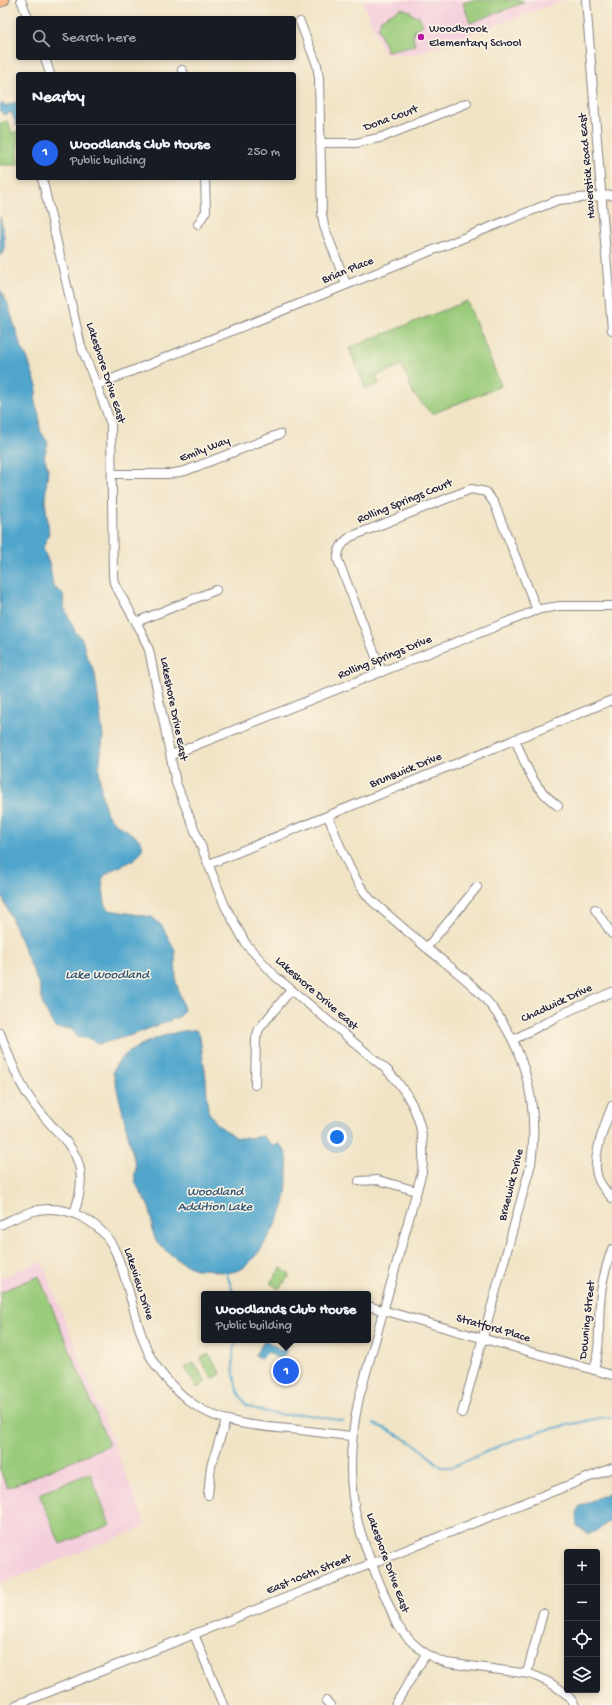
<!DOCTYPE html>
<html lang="en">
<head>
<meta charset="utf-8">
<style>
  :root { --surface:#171b24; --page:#242831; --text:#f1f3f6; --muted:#9ea1a6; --line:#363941; --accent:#2563eb }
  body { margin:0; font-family:"Gochi Hand",sans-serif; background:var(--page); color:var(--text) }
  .controls { position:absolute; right:12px; bottom:12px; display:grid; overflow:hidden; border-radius:4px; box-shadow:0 2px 6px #0003 }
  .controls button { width:36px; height:36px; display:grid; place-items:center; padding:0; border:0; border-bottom:1px solid var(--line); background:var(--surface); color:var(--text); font:20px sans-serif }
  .you { position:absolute; left:337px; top:1137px; width:14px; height:14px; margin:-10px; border:3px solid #fff; border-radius:50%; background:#1a73e8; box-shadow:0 0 0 6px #1a73e833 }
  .badge { display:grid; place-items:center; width:26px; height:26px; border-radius:50%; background:var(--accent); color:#fff; font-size:13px; font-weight:700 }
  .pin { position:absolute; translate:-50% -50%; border:2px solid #fff; box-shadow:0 1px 4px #0006 }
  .popup { position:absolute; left:201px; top:1291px; width:170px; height:52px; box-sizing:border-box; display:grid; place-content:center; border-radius:4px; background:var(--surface); filter:drop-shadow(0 1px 3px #0005); font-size:13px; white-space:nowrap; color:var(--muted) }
  .popup b { font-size:15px; color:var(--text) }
  .popup::after { content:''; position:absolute; left:50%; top:100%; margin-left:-8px; border:8px solid transparent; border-top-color:var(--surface) }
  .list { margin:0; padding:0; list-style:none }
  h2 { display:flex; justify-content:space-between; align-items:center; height:52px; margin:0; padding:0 16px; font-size:17px }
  h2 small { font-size:13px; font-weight:400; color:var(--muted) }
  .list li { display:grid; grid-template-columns:26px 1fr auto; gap:12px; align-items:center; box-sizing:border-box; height:56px; padding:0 16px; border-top:1px solid var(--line) }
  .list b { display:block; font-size:15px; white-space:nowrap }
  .list p { margin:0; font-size:13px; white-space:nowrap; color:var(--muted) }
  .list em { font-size:13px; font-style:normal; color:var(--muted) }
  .icon { flex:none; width:22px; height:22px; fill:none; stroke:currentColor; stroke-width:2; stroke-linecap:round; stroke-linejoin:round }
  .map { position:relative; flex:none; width:612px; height:1705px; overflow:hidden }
  .search { position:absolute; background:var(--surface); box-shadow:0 2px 6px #0003; left:16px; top:16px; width:280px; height:44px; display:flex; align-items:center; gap:10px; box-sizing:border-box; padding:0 14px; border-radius:4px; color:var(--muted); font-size:15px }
  .panel { position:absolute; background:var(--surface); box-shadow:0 2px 6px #0003; left:16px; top:72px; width:280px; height:108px; border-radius:4px }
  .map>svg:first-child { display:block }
  .built { fill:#f4cfdc }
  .green { fill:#9acb7a; stroke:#5e765a }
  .water { fill:#50a5cc; stroke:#396484 }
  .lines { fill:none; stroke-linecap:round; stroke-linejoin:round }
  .stream { stroke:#50a5cc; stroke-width:2 }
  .minor-casing { stroke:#8a8380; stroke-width:10 }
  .major-casing { stroke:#8a8380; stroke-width:12 }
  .minor { stroke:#fff; stroke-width:8 }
  .major { stroke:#fbbb8d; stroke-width:10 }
  .poi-dot { fill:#b5179e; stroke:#fcf5e5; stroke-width:1.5 }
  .labels { text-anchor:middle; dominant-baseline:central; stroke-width:3; stroke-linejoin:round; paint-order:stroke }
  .poi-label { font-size:12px; fill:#22223b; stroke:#fcf5e5; text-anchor:start }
  .street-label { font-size:12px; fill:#22223b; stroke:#fcf5e5 }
  .water-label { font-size:13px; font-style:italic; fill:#345675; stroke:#fcf5e5 }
</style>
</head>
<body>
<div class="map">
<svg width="612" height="1705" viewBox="0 0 612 1705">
  <rect width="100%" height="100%" fill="#fcf5e5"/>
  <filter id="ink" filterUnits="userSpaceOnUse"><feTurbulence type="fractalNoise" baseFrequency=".025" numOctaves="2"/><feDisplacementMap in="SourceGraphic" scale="8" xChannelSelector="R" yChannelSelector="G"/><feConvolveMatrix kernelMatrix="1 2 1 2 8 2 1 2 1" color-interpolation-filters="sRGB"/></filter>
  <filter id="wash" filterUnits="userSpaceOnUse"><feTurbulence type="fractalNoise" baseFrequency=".012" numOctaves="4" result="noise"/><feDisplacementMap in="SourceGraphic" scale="16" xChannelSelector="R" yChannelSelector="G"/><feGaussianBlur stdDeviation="0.9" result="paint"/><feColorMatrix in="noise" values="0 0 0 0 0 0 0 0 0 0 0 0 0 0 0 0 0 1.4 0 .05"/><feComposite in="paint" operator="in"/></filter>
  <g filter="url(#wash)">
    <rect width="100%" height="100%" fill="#f1e4c6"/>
    <g class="built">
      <path d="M 362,0 L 565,0 L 413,55 L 384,54 Z"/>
      <path d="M 42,1261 L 146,1526 L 0,1584 L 0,1278 Z"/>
    </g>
    <g class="green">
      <path d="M 472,0 L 522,0 L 523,3 L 470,23 L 463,3 Z"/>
      <path d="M 401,8 L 410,11 L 412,15 L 419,16 L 423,25 L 415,29 L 413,38 L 415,45 L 387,51 L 378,28 L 381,19 Z"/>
      <path d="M 8,121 L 12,133 L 18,131 L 18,165 L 0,165 L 0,123 Z"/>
      <path d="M 467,301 L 501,386 L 432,414 L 414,395 L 402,365 L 376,376 L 379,384 L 366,389 L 349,348 Z"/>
      <path d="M 281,1268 L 290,1275 L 279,1289 L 270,1283 Z"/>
      <path d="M 39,1276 L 109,1445 L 7,1488 L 0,1469 L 0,1292 Z"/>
      <path d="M 209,1354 L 221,1374 L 212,1379 L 200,1359 Z"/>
      <path d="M 194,1363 L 206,1382 L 197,1388 L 185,1368 Z"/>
      <path d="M 90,1473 L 110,1525 L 60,1544 L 39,1494 Z"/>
    </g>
    <g class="water">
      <path d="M 16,102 L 18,107 L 18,125 L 16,126 L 16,123 L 11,112 L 4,115 L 0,111 L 1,103 L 5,106 Z"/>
      <path d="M 0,217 C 2,227 9,248 0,256 Z"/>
      <path d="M 0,289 L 8,304 L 21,347 L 27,357 L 37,386 L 35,402 L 39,415 L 40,430 L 48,443 L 44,457 L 48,468 L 45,500 L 49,533 L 43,548 L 50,566 L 53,586 L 63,594 L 64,607 L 75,631 L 82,639 L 86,654 L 95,673 L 103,737 L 99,769 L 100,781 L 102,796 L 107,814 L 114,822 L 137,837 L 143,845 C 139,867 113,863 102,879 L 105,904 L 109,910 L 152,917 L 162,926 L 175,950 L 176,981 L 184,1010 L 179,1017 L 135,1034 L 104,1043 L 98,1044 L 90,1039 L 77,1037 L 72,1029 L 55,1028 L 43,1006 L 39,985 L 0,891 Z"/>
      <path d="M 196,1030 L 200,1037 L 206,1079 L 208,1111 L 217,1124 L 236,1138 L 249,1138 L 263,1136 L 272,1145 L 279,1144 C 289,1152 288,1163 287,1175 C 287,1183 287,1191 285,1199 C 282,1218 260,1256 243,1268 C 234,1274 221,1273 211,1270 C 207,1268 201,1270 196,1269 C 186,1267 160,1248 155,1239 C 152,1232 152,1222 151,1215 C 148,1196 130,1187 136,1168 L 113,1072 C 118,1048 174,1029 196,1030 Z"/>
      <path d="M 265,1340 L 282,1351 L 284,1349 L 287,1351 L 280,1360 L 268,1352 L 261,1359 L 255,1355 Z"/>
      <path d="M 612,1491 L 612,1519 L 597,1531 L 589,1534 L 577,1526 L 576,1513 L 579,1507 Z"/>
    </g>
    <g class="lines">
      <g class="stream">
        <path d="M 226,1272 L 234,1294"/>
        <path d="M 236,1340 L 233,1351 L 233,1369 L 237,1390 L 246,1405 L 264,1412 L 283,1415 L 303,1414 L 343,1421"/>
        <path d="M 374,1424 L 387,1429 L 416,1445 L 441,1467 L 452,1467 L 506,1443 L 542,1431 L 604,1417 L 612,1418"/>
      </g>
    </g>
  </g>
  <g filter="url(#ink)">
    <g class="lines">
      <g class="minor-casing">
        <g id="minor">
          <path d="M 21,0 L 28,18"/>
          <path d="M 586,0 L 612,330"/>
          <path d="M 300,22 L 317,65 L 319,78 L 322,214 L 324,226 L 346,284"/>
          <path d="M 45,58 L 50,74"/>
          <path d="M 182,70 L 184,74"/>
          <path d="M 320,143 L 356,143 L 383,137 L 467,103"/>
          <path d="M 42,178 L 81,346 L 105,407 L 111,425 L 113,576 L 114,583 L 141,631 L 149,650 L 176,783 L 225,906 L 235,924 L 246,944 L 275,976 L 387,1070 C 416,1100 427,1130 422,1172 L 359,1398 C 350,1439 347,1482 358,1523 C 367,1557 383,1590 396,1623 C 409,1642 424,1656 447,1663 L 530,1674 C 546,1680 566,1690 575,1705"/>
          <path d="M 198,224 L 206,211 L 205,178"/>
          <path d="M 97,385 L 558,200 L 612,195"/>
          <path d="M 112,474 L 169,474 L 185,471 L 280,434"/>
          <path d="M 136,622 L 216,590"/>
          <path d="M 382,672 L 338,560 C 337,550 342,543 350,537 L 471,489 L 486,492 L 494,503 L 537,610"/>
          <path d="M 515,739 C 528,770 531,785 558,806"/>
          <path d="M 171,755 L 540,609 L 560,606 L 612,606"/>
          <path d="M 328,816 C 340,845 349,874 370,899 C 389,916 408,932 428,949 C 444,962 462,975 477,990 C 523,1037 540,1100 531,1164 L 462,1413"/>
          <path d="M 209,864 L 612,700"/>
          <path d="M 595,909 L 612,934"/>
          <path d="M 427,947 L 477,887"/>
          <path d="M 0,1033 C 9,1055 16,1078 29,1097 C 58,1142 97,1150 74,1213"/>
          <path d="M 513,1040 L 564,1013 L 612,992"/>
          <path d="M 255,1085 L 256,1038 L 259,1029 L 291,990"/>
          <path d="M 612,1106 C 605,1124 592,1157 597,1175 C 599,1184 606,1191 612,1198"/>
          <path d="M 359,1181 L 378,1180 L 417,1191"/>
          <path d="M 0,1225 C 11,1220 22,1214 34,1211 C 67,1203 103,1222 116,1253 C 130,1285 134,1322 149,1354 C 159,1373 176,1391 193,1404 C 221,1424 256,1426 289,1429 C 310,1431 331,1434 352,1436"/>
          <path d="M 368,1306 L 612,1375"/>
          <path d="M 594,1370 C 601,1347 598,1326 600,1303 C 601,1285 606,1266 612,1249"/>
          <path d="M 208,1495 L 211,1466 L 226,1420"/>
          <path d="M 194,1634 L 223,1705"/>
          <path d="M 527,1673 L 543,1613"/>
          <path d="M 326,1701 L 330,1705"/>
          <path d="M 16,1705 L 612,1468"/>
          <path d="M 395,1705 L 426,1654"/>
        </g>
      </g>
      <g class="major-casing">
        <path id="major" d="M 0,2 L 4,0"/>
      </g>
      <use href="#minor" class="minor"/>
      <use href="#major" class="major"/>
    </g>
  </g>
  <circle class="poi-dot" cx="421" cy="37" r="4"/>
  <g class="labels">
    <g class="poi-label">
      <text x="429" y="30">Woodbrook<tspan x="429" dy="14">Elementary School</tspan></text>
    </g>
    <g class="street-label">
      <text transform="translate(391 119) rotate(-20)">Dona Court</text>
      <text transform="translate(588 166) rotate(-95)">Haverstick Road East</text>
      <text transform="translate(348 271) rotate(-22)">Brian Place</text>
      <text transform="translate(105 373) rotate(72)">Lakeshore Drive East</text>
      <text transform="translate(205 450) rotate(-21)">Emily Way</text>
      <text transform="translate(405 502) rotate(-22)">Rolling Springs Court</text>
      <text transform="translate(385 658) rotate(-22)">Rolling Springs Drive</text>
      <text transform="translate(173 709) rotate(79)">Lakeshore Drive East</text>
      <text transform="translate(406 771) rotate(-22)">Brunswick Drive</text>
      <text transform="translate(316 994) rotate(41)">Lakeshore Drive East</text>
      <text transform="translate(557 1004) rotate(-25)">Chadwick Drive</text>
      <text transform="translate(512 1185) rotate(-76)">Braewick Drive</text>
      <text transform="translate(138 1284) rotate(72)">Lakeview Drive</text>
      <text transform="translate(588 1320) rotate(-84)">Downing Street</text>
      <text transform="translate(493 1329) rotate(16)">Stratford Place</text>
      <text transform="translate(387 1563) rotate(70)">Lakeshore Drive East</text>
      <text transform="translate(309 1575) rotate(-22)">East 106th Street</text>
    </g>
    <g class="water-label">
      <text x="107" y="975">Lake Woodland</text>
      <text x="215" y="1192">Woodland<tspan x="215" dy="15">Addition Lake</tspan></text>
    </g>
  </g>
</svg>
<div class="controls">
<button>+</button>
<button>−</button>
<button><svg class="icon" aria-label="locate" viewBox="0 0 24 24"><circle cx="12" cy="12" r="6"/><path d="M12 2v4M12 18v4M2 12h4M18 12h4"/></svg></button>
<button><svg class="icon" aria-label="layers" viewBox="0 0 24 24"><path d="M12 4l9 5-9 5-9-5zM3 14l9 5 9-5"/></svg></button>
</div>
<div class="you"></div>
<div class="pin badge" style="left:286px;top:1371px">1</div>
<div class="popup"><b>Woodlands Club House</b>Public building</div>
<div class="search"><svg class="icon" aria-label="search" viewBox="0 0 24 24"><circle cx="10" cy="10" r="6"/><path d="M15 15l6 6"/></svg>Search here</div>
<section class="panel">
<h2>Nearby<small></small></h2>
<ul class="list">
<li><span class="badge">1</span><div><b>Woodlands Club House</b><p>Public building</p></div><em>250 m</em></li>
</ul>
</section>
</div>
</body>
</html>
